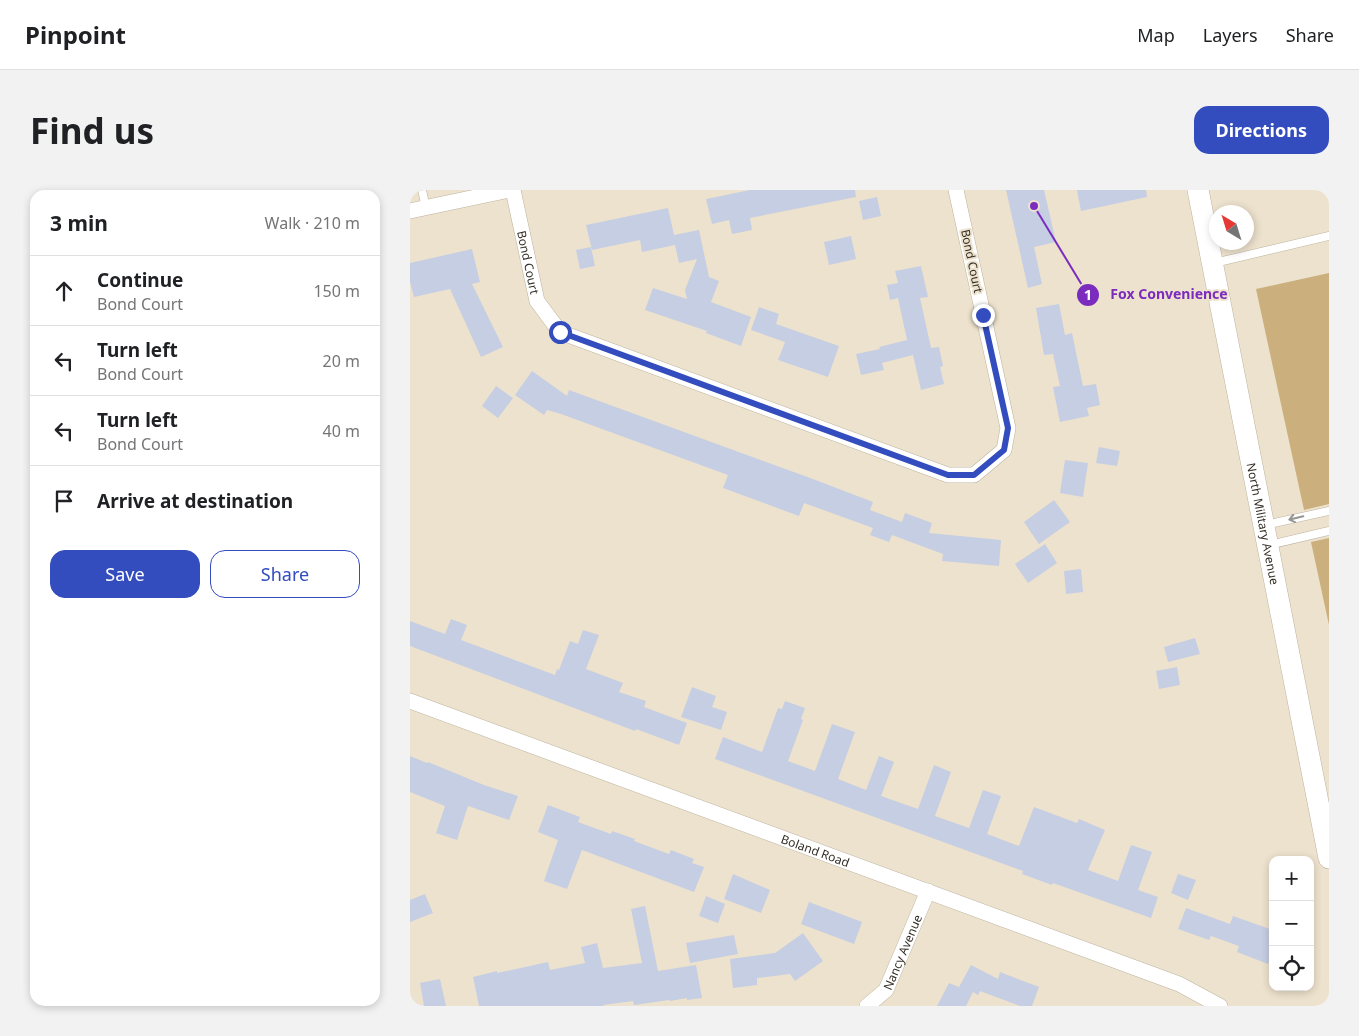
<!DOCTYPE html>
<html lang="en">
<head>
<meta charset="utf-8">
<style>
  :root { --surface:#fff; --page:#f2f2f2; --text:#202124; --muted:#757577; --line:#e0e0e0; --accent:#334cbe }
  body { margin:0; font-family:"Noto Sans",sans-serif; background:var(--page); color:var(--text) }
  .controls { position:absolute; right:15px; bottom:15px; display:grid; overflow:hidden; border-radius:10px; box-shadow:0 2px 8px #0003 }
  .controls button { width:45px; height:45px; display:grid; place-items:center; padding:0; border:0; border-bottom:1px solid var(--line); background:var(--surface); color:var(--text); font:25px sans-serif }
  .compass { position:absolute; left:799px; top:15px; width:45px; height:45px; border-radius:50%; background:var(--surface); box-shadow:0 2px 8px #0003; rotate:322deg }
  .stop { position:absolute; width:15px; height:15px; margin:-11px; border:4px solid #334cbe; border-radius:50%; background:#fff }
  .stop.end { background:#334cbe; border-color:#fff; box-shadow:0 1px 5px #0008 }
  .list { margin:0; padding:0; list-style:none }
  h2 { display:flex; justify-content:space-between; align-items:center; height:65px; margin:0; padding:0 20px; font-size:21px }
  h2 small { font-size:16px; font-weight:400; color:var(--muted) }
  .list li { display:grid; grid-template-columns:32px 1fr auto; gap:15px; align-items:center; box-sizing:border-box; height:70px; padding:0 20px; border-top:1px solid var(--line) }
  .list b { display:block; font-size:19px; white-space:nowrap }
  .list p { margin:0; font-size:16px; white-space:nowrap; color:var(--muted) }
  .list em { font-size:16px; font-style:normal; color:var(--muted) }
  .actions { display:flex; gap:10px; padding:15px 20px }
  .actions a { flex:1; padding:11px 0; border:1px solid var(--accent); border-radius:15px; text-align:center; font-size:18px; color:var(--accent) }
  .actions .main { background:var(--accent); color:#fff }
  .icon { flex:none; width:28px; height:28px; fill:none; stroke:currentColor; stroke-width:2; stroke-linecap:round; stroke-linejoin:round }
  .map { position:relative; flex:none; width:919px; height:816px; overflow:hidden; border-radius:15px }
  header { display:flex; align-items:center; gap:30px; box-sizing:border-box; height:70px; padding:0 25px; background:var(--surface); border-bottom:1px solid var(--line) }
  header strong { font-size:24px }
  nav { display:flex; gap:28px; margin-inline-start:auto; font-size:18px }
  .intro { display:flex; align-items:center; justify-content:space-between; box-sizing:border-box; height:120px; padding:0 30px }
  h1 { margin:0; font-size:35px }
  .button { padding:12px 22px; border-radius:15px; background:var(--accent); color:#fff; font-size:18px; font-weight:700 }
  main { display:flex; gap:30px; padding:0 30px }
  aside { flex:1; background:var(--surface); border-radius:15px; box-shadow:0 2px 8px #0003 }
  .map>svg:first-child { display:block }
  .grass { fill:#cbb07e }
  .building { fill:#c6cee3 }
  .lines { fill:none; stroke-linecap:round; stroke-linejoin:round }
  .lane-casing { stroke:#bdb39f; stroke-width:9 }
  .street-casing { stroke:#bdb39f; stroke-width:16 }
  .secondary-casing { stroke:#bdb39f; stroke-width:22 }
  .lane { stroke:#fff; stroke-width:8 }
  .street { stroke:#fff; stroke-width:15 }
  .secondary { stroke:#fff; stroke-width:21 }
  .oneway { stroke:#989692 }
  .route { stroke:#334cbe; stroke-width:6 }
  .labels { text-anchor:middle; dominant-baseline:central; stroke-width:4; stroke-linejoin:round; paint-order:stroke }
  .street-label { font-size:12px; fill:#322e26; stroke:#ede2cd }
  .leader { fill:none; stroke:#7b2cbf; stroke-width:2 }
  .callout-dot { fill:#7b2cbf; stroke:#ede2cd; stroke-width:2 }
  .mark-label { font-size:15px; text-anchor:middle; font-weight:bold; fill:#fff }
  .callout-label { font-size:14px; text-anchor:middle; font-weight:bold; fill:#7b2cbf; stroke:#ede2cd; stroke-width:4; stroke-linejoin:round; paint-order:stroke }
</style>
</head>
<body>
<header>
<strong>Pinpoint</strong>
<nav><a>Map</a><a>Layers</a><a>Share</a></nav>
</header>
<div class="intro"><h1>Find us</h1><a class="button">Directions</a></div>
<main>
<aside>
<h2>3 min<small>Walk · 210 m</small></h2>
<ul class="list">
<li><svg class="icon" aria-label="ahead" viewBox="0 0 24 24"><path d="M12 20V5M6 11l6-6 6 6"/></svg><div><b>Continue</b><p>Bond Court</p></div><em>150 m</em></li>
<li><svg class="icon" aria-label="left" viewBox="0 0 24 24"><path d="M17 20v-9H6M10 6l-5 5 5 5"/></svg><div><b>Turn left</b><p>Bond Court</p></div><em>20 m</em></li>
<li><svg class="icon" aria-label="left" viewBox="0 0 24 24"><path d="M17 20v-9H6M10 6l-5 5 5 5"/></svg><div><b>Turn left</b><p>Bond Court</p></div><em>40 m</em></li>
<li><svg class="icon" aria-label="arrive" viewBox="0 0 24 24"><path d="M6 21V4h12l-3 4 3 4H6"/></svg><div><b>Arrive at destination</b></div></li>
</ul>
<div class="actions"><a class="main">Save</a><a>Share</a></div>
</aside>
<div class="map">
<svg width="919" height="816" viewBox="0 0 919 816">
  <rect width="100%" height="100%" fill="#ede2cd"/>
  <g class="grass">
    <path d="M 919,83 L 919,314 L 894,320 L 846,99 Z"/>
    <path d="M 919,348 L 919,435 L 901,352 Z"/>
  </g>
  <g class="building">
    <path d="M 340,0 L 445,0 L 446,7 L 340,28 L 342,40 L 322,44 L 319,30 L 302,34 L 296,9 Z"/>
    <path d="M 596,0 L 634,0 L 646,52 L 624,57 L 632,94 L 618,98 Z"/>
    <path d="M 667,0 L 736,0 L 737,7 L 671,21 Z"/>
    <path d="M 467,7 L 471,26 L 453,30 L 449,11 Z"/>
    <path d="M 258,18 L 264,45 L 289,40 L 299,87 L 309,91 L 301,112 L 341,127 L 331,156 L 296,143 L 297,141 L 235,120 L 243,98 L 277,109 L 275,100 L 287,69 L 269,73 L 265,55 L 232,62 L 230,50 L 182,60 L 176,35 Z"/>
    <path d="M 441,46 L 446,69 L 419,75 L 414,52 Z"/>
    <path d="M 181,57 L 185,76 L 170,79 L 166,60 Z"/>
    <path d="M 62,59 L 70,92 L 62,94 L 93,157 L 71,167 L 40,99 L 4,107 L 0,92 L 0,73 Z"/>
    <path d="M 511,76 L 518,107 L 510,108 L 521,158 L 529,157 L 533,176 L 530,177 L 534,194 L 511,200 L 503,165 L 472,173 L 474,180 L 451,185 L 446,164 L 470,159 L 469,157 L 497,150 L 488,108 L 480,110 L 477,95 L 488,93 L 485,81 Z"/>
    <path d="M 649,114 L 655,145 L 662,143 L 673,196 L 686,194 L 690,215 L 677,218 L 679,226 L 650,232 L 643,197 L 650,196 L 643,164 L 634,165 L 626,118 Z"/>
    <path d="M 349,117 L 369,124 L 366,134 L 429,156 L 418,187 L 368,170 L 375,152 L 341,140 Z"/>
    <path d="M 122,181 L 157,206 L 159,200 L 403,289 L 463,312 L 460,320 L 492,332 L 495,323 L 522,333 L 519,343 L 591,350 L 589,376 L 532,371 L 533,364 L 482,345 L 479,352 L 460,345 L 463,338 L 394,313 L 389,326 L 313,298 L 318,285 L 151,224 L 137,220 L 134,225 L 105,205 Z"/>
    <path d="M 86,196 L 103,208 L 88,228 L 72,216 Z"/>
    <path d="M 689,257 L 710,261 L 707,276 L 686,273 Z"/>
    <path d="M 655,270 L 678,273 L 673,307 L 650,303 Z"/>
    <path d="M 644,310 L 660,332 L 629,354 L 614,332 Z"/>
    <path d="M 635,354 L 647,373 L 618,393 L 605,374 Z"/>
    <path d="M 671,379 L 673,402 L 656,404 L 654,381 Z"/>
    <path d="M 41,429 L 57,435 L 51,450 L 145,485 L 147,479 L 149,480 L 160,451 L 168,454 L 173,440 L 189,445 L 176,479 L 213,493 L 209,502 L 236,511 L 234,517 L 277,533 L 269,555 L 226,539 L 225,541 L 0,456 L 0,431 L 35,444 Z"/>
    <path d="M 785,448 L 790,464 L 758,472 L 754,457 Z"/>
    <path d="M 767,477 L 770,495 L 749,499 L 746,481 Z"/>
    <path d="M 282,497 L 306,506 L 302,517 L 317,522 L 311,540 L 271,527 Z"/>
    <path d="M 375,511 L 395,518 L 391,529 L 393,530 L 378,571 L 405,581 L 422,534 L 445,542 L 428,589 L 456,600 L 469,566 L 484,572 L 471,606 L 508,619 L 524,575 L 541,582 L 525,626 L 559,638 L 573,600 L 591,606 L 577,644 L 609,656 L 624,617 L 667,633 L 669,629 L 695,640 L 678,680 L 708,691 L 721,655 L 742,662 L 728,700 L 748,707 L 741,728 L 643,693 L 642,695 L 612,684 L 613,681 L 305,569 L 313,547 L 352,562 L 368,518 L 372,519 Z"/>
    <path d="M 0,566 L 17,573 L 18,572 L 74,595 L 108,606 L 99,630 L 58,616 L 47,650 L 26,643 L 35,616 L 0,602 Z"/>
    <path d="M 138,615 L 170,627 L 168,632 L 201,644 L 202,641 L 225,649 L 224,651 L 259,664 L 261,660 L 284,669 L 282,673 L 294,677 L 284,702 L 172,660 L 157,699 L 134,691 L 148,650 L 128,642 Z"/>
    <path d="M 323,684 L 360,700 L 351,723 L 314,709 Z"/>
    <path d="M 768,684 L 786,690 L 778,710 L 761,703 Z"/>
    <path d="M 15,704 L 23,723 L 0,732 L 0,710 Z"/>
    <path d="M 296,706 L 315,714 L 308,733 L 289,726 Z"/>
    <path d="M 399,712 L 452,732 L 444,754 L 391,734 Z"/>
    <path d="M 235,716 L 248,781 L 286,775 L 292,808 L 277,810 L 277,808 L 260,811 L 259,810 L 224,815 L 223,811 L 193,815 L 194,816 L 69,816 L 63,787 L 87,781 L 87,783 L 138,772 L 140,780 L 175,773 L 171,757 L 187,753 L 193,778 L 232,773 L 221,719 Z"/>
    <path d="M 776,718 L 820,734 L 823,726 L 863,740 L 863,762 L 858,774 L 827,762 L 829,756 L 801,746 L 799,750 L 768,739 Z"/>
    <path d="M 393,743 L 413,771 L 385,791 L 380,784 L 347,788 L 347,795 L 323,798 L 320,769 L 365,763 Z"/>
    <path d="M 324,745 L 328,764 L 280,773 L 276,753 Z"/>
    <path d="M 561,775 L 588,789 L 590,782 L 629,797 L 622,816 L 610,816 L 570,801 L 568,805 L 563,802 L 556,816 L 527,816 L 539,793 L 549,797 Z"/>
    <path d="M 30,789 L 36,816 L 14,816 L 10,793 Z"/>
  </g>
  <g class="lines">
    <g class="lane-casing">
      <g id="lane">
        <path d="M 12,0 L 16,18"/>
        <path d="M 804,73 L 919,46"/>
        <path d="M 855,335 L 919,321"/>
        <path d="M 859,355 L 919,341"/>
      </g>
    </g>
    <g class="street-casing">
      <g id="street">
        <path id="s1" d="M 103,0 L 127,111 L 150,142 L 538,285 L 564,285 L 594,260 L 598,238 L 546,0"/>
        <path d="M 0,21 L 99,0"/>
        <path id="s2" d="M 0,511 L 769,794 L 810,816"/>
        <path id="s3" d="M 457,816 L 476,800 L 518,701"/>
      </g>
    </g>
    <g class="secondary-casing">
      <g id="secondary">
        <path id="s4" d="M 788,0 L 919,668"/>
      </g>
    </g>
    <use href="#lane" class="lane"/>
    <use href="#street" class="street"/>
    <use href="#secondary" class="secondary"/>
  </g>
  <defs><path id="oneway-shaft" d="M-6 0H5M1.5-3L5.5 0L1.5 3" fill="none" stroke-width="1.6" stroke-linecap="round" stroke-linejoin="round" transform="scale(1.25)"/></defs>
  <use class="oneway" href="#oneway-shaft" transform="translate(886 328) rotate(167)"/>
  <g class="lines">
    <path class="route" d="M 150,142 L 538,285 L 564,285 L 594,260 L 598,238 L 573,125"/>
  </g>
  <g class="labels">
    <g class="street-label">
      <text stroke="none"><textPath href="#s1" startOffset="74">Bond Court</textPath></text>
      <text transform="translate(562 71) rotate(78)">Bond Court</text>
      <text stroke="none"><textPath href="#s4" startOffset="340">North Military Avenue</textPath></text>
      <text stroke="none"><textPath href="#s2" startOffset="432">Boland Road</textPath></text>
      <text stroke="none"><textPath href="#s3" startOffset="66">Nancy Avenue</textPath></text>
    </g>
  </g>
  <path class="leader" d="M624 16L678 105"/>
  <g class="callout-dot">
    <circle cx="624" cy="16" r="5"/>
    <circle cx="678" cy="105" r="12"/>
  </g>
  <g class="mark-label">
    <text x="678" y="110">1</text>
  </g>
  <g class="callout-label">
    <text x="759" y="109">Fox Convenience</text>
  </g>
</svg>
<div class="controls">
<button>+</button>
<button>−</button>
<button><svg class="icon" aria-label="locate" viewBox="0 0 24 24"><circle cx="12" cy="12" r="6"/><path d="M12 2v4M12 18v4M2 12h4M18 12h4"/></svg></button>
</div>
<svg class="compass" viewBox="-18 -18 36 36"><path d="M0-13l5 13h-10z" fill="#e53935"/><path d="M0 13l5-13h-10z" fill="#757577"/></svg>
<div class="stop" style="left:150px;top:142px"></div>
<div class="stop end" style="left:573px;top:125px"></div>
</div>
</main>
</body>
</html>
